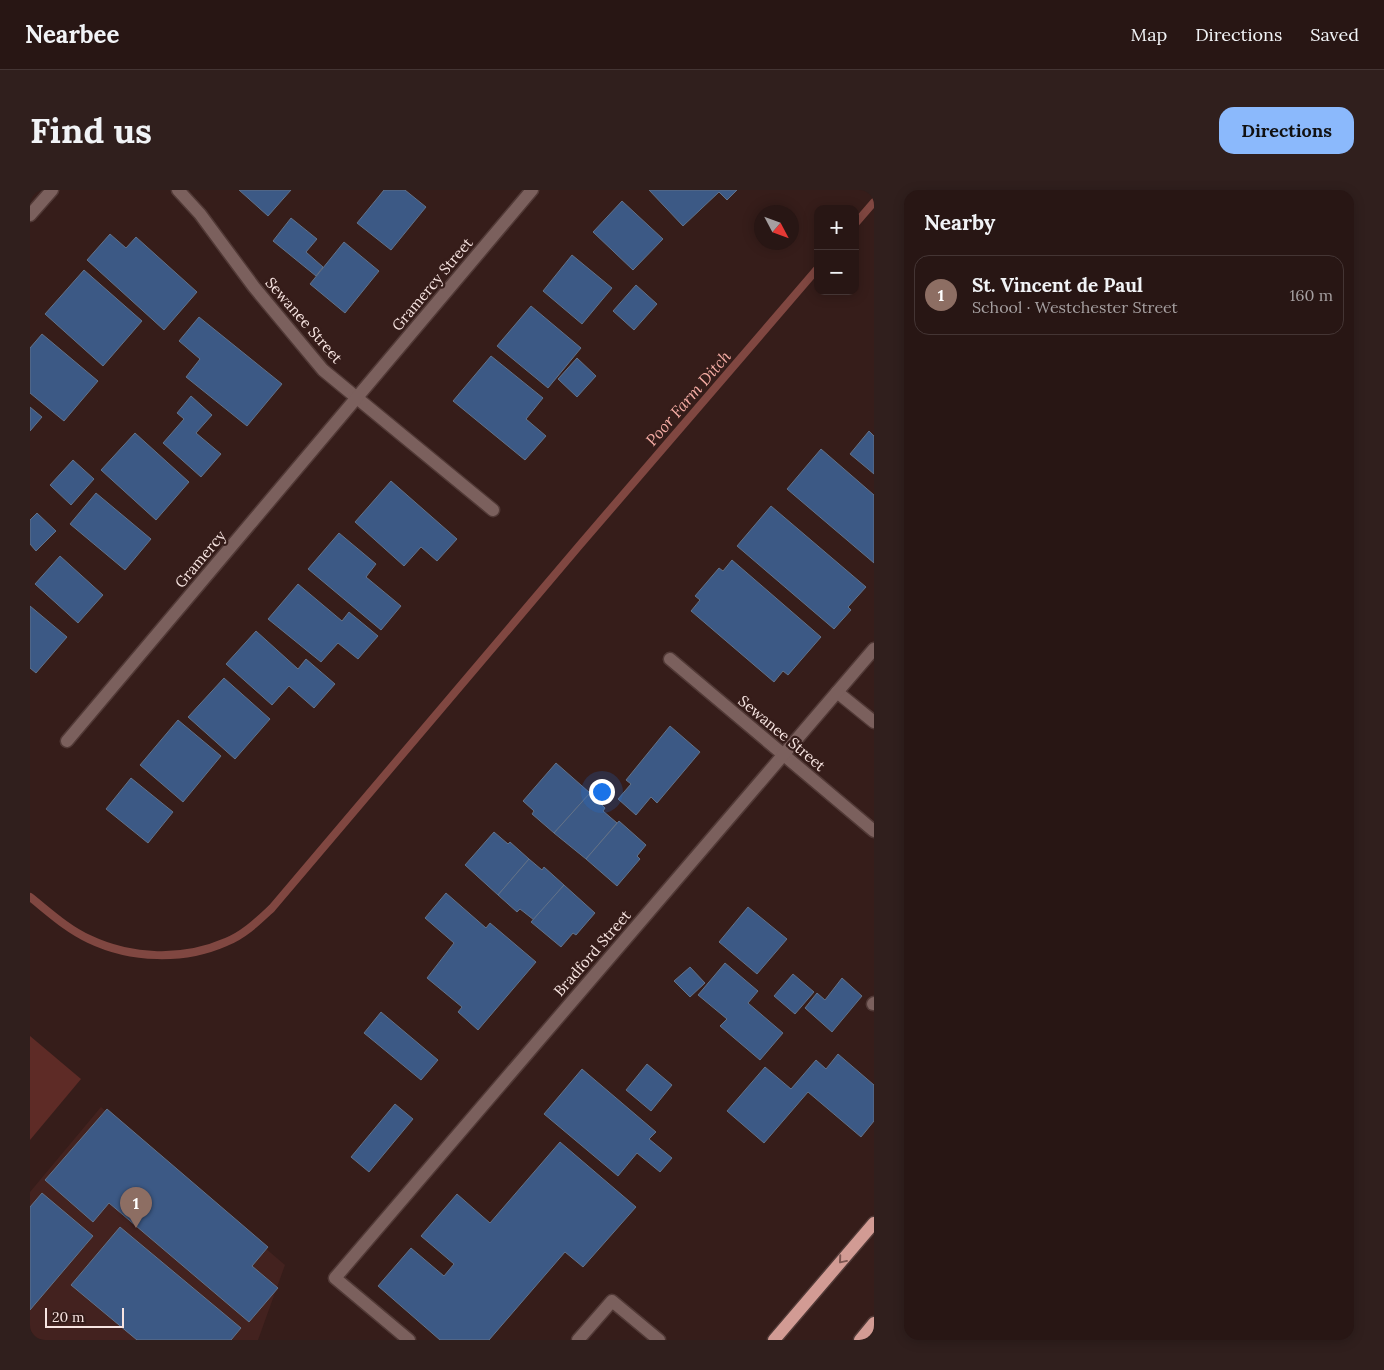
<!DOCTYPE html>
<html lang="en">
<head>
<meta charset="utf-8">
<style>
  :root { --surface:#281614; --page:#301f1d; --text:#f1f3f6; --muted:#a59fa0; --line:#443534; --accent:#8bb9fc }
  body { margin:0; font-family:Lora,serif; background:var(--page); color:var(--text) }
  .controls { position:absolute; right:15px; top:15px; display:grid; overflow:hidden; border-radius:10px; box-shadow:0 2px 12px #0003 }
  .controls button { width:45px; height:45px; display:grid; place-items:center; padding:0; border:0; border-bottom:1px solid var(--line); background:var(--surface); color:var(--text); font:25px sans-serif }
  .compass { position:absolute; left:724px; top:15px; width:45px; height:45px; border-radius:50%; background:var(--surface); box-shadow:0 2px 12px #0003; rotate:131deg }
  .scale { position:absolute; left:15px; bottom:12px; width:79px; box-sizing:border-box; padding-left:5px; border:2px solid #f7e4e1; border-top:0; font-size:14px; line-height:18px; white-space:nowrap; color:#f7e4e1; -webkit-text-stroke:4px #361d1a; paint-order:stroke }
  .you { position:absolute; left:571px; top:601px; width:18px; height:18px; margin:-12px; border:4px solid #fff; border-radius:50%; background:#1a73e8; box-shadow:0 0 0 8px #1a73e833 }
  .badge { display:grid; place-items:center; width:32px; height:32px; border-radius:50%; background:var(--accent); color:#fff; font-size:16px; font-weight:700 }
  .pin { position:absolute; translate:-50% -41px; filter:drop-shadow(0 1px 2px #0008) }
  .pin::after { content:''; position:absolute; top:26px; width:18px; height:15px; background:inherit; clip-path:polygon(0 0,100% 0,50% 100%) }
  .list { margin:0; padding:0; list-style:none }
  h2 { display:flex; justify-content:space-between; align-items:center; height:65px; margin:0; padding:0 20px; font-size:21px }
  h2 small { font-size:16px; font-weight:400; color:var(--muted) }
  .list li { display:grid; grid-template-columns:32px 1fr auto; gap:15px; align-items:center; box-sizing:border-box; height:80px; margin:0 10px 10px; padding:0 10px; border:1px solid var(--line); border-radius:15px }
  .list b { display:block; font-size:19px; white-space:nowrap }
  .list p { margin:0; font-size:16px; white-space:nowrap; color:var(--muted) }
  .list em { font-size:16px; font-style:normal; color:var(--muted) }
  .map { position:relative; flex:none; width:844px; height:1150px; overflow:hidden; border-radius:15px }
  header { display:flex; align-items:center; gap:30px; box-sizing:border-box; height:70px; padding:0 25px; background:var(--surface); border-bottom:1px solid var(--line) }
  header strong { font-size:24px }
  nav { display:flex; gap:28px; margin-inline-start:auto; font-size:18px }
  .intro { display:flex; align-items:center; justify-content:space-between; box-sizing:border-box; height:120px; padding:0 30px }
  h1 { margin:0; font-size:35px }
  .button { padding:12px 22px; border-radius:15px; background:var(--accent); color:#111; font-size:18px; font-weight:700 }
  main { display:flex; gap:30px; padding:0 30px }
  aside { flex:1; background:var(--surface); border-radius:15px; box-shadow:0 2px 12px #0003 }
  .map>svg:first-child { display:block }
  .built { fill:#43221f }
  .green { fill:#5e2b26 }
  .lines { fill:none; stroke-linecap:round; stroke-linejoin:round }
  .stream { stroke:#804741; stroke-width:8 }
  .building { fill:#3c5985; stroke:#627289 }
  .service-casing { stroke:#513936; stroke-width:15 }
  .minor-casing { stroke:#513936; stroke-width:15 }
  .primary-casing { stroke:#513936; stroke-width:15 }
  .service { stroke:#7b605d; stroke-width:12 }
  .minor { stroke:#7b605d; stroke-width:12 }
  .primary { stroke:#d29b94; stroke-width:12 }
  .oneway { stroke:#7c5651 }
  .labels { text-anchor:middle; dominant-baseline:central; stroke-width:4.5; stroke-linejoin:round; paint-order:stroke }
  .street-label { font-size:15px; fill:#f7e4e1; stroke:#361d1a }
  .water-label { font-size:16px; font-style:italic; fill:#f6ada5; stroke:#361d1a }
</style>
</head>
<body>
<header>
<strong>Nearbee</strong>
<nav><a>Map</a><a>Directions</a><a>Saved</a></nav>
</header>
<div class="intro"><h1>Find us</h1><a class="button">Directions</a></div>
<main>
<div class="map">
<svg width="844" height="1150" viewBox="0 0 844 1150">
  <rect width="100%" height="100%" fill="#361d1a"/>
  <path class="built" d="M 71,917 L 255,1075 L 228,1150 L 0,1150 L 0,1002 Z"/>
  <path class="green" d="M 0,846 L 51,889 L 0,950 Z"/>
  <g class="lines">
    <g class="stream">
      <path d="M 825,34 L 844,12"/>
      <path d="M 0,707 C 19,722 37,739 59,749 C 101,769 153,771 196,752 C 214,745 228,731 242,718 L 549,356 L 788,78"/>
    </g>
  </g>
  <g class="building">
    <path d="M 209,0 L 261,0 L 238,26 Z"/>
    <path d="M 354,0 L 375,0 L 396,17 L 361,60 L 327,33 Z"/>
    <path d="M 619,0 L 707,0 L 697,10 L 689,2 L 653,36 Z"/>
    <path d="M 592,11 L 633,49 L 603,80 L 563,42 Z"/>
    <path d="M 261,28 L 287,49 L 276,62 L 293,77 L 286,86 L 243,51 Z"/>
    <path d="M 80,44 L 96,58 L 106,47 L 167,102 L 134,140 L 57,70 Z"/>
    <path d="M 314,52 L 349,81 L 315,123 L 280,94 Z"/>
    <path d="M 542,65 L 582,98 L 552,134 L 513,101 Z"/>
    <path d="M 54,80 L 112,131 L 73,176 L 15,124 Z"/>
    <path d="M 606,95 L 627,114 L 604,140 L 583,121 Z"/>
    <path d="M 501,116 L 551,158 L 518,198 L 467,156 Z"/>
    <path d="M 169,127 L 252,194 L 217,236 L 156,187 L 170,169 L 149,151 Z"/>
    <path d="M 12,144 L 68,191 L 34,231 L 0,203 L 0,158 Z"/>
    <path d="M 461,166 L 513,208 L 496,229 L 516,246 L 495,270 L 423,211 Z"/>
    <path d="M 547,168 L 566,186 L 547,207 L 528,189 Z"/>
    <path d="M 161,206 L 182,225 L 166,243 L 191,264 L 171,287 L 133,253 L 154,229 L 147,223 Z"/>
    <path d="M 0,217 L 12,227 L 0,241 Z"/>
    <path d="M 839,241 L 844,246 L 844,284 L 820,264 Z"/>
    <path d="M 105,243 L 159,292 L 126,330 L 71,280 Z"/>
    <path d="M 791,259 L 844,305 L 844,373 L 757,299 Z"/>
    <path d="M 43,270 L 64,289 L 41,315 L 20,295 Z"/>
    <path d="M 361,291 L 427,349 L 407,371 L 391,357 L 374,376 L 325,332 Z"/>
    <path d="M 66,303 L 121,349 L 95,380 L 40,334 Z"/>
    <path d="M 741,316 L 836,397 L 818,417 L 821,420 L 804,439 L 707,356 Z"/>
    <path d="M 7,323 L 26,341 L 6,361 L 0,354 L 0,330 Z"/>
    <path d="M 309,343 L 346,374 L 336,387 L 371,416 L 351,440 L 278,379 Z"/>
    <path d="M 30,366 L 73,405 L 48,433 L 5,394 Z"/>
    <path d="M 702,370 L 791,447 L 758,485 L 753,481 L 744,492 L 661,421 L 670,410 L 665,406 L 689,378 L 693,381 Z"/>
    <path d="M 268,394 L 312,431 L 319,422 L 348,446 L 328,469 L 308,453 L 291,472 L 238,429 Z"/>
    <path d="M 0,416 L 37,447 L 6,483 L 0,478 Z"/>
    <path d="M 226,441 L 268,479 L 276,469 L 305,494 L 284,518 L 259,496 L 242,515 L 196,474 Z"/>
    <path d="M 194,488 L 240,529 L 205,569 L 158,527 Z"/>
    <path d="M 148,530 L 191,566 L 153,612 L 110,575 Z"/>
    <path d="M 640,536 L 670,562 L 627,613 L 621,607 L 606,625 L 588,609 L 601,594 L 596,590 Z"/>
    <path d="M 526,573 L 560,603 L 524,643 L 502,624 L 504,621 L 493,611 Z"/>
    <path d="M 101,588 L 143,622 L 118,653 L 76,619 Z"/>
    <path d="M 560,603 L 575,618 L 573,621 L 587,633 L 556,669 L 524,643 Z"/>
    <path d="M 589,631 L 616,655 L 607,666 L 610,669 L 587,696 L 556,669 Z"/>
    <path d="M 464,642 L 478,654 L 480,652 L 499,669 L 468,705 L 435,675 Z"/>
    <path d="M 499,669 L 512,680 L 514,677 L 534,695 L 504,730 L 490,719 L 487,722 L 468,705 Z"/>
    <path d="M 534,695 L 565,723 L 546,745 L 543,743 L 531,757 L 501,732 Z"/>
    <path d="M 416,703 L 456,738 L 460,733 L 506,772 L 448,840 L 428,822 L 432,817 L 397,788 L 424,753 L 395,728 Z"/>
    <path d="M 718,717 L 757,749 L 727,784 L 689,752 Z"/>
    <path d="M 695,773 L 728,801 L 718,813 L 753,843 L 730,870 L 690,836 L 697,829 L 668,805 Z"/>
    <path d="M 660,777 L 675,793 L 660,807 L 644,791 Z"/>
    <path d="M 763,784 L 784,802 L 765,824 L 744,806 Z"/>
    <path d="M 812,788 L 832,806 L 802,842 L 775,818 L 787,803 L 795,810 Z"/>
    <path d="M 351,822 L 408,870 L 391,890 L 334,843 Z"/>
    <path d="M 808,864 L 844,895 L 844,931 L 831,947 L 778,902 L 734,953 L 697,921 L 735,877 L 761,899 L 786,870 L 796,879 Z"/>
    <path d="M 617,874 L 642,895 L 621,921 L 596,900 Z"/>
    <path d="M 552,879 L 626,942 L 619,949 L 642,968 L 630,982 L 607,963 L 588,986 L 514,924 Z"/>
    <path d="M 365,914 L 383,929 L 339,982 L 321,967 Z"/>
    <path d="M 77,919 L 238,1057 L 222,1076 L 248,1098 L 219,1132 L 79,1013 L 63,1032 L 15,990 Z"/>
    <path d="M 530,952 L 606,1017 L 553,1077 L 535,1062 L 459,1150 L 410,1150 L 348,1096 L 381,1058 L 414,1086 L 424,1074 L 391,1046 L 427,1004 L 460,1033 Z"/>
    <path d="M 12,1003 L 63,1046 L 0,1120 L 0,1017 Z"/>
    <path d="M 90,1037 L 211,1138 L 201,1150 L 107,1150 L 41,1095 Z"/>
  </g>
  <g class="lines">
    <g class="service-casing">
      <g id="service">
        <path d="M 807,502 L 844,532"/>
        <path d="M 843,814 L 844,813"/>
        <path d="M 548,1150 L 582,1111 L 629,1150"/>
      </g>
    </g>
    <g class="minor-casing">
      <g id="minor">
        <path d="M 148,0 L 170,24 L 224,97 L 293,180 L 463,320"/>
        <path d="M 0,25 L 22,0"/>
        <path d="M 640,469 L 844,641"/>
        <path d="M 37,551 L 502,0"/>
        <path d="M 379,1150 L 305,1088 L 844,459"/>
      </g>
    </g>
    <g class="primary-casing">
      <g id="primary">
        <path d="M 744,1150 L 844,1033"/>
        <path d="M 830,1150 L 844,1133"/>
      </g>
    </g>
    <use href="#service" class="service"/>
    <use href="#minor" class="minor"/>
    <use href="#primary" class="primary"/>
  </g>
  <defs><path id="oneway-chevron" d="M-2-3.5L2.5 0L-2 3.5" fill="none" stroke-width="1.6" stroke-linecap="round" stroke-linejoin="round" transform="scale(1.25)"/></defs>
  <use class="oneway" href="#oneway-chevron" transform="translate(812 1070) rotate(130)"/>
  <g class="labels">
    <g class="street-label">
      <text transform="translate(402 94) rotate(-50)">Gramercy Street</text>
      <text transform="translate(274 130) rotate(49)">Sewanee Street</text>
      <text transform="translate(170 369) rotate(-50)">Gramercy</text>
      <text transform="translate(752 543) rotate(40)">Sewanee Street</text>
      <text transform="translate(562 763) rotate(-49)">Bradford Street</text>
    </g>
    <g class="water-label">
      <text transform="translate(658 208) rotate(-49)">Poor Farm Ditch</text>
    </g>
  </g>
</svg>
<div class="controls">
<button>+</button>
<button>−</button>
</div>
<svg class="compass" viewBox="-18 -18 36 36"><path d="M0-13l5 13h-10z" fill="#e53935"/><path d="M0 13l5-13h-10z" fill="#a59fa0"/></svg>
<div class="scale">20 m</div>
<div class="you"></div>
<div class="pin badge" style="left:106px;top:1038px;background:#8d6e63">1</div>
</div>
<aside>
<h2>Nearby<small></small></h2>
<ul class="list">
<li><span class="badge" style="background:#8d6e63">1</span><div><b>St. Vincent de Paul</b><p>School · Westchester Street</p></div><em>160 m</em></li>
</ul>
</aside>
</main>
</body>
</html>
